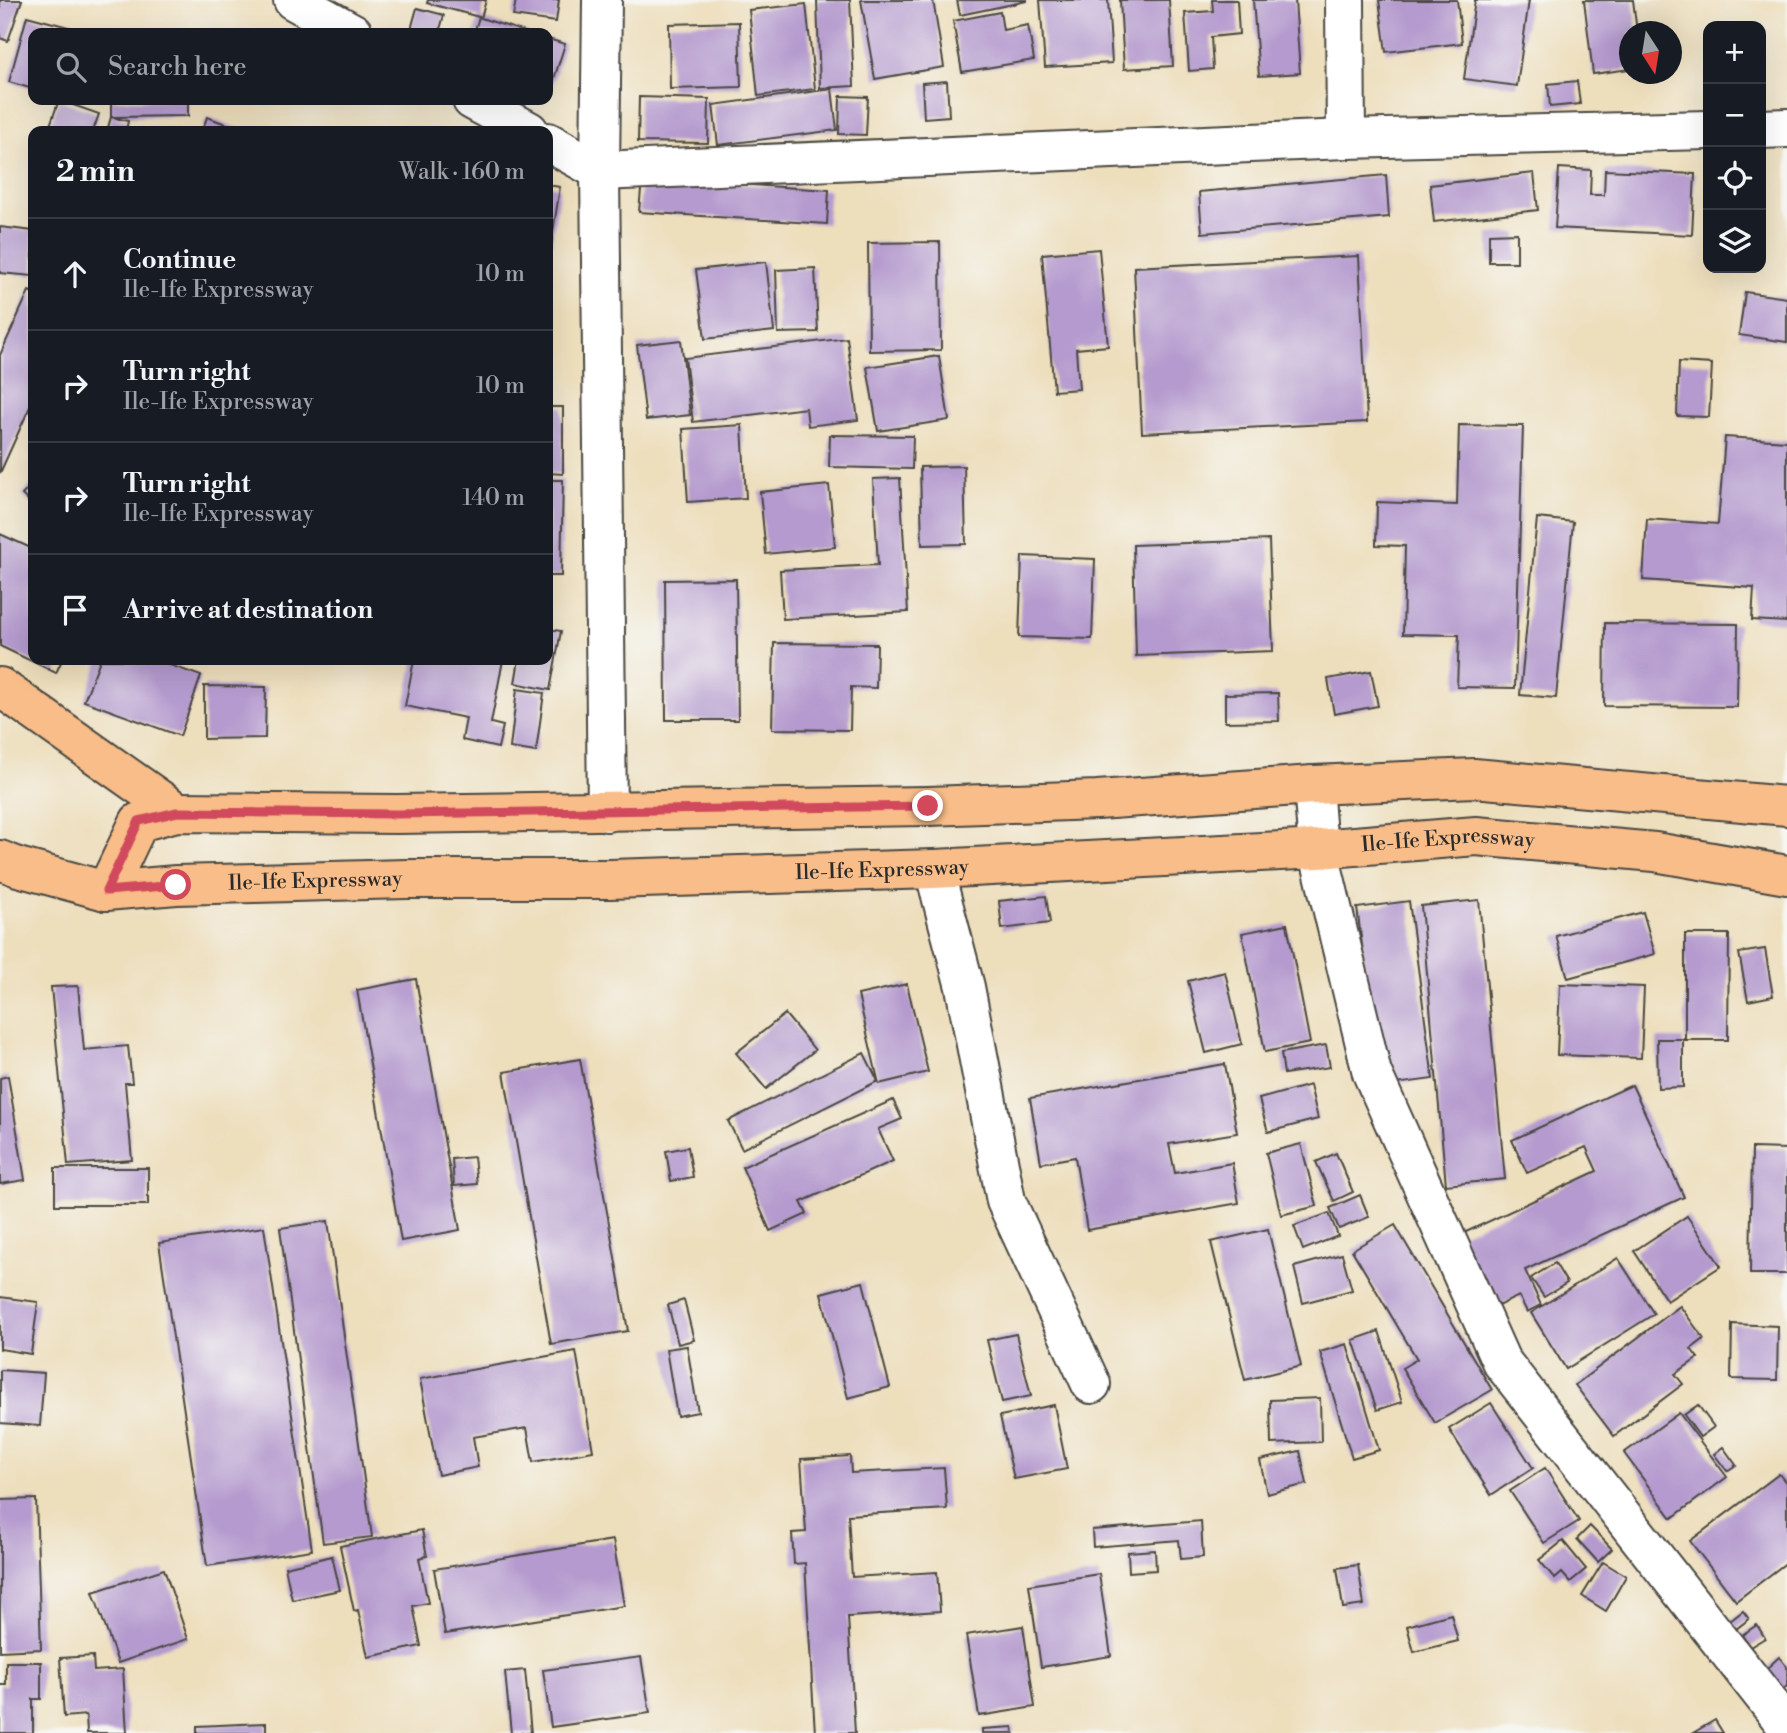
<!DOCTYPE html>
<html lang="en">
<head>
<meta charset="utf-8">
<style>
  :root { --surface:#171b24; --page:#242831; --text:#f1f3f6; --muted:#9ea1a6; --line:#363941 }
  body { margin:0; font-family:"Libre Bodoni",serif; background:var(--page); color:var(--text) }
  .controls { position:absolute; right:21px; top:21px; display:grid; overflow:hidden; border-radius:14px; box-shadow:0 7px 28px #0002 }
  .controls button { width:63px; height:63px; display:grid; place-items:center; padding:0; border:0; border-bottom:2px solid var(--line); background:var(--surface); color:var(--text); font:35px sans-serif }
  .compass { position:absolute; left:1619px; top:21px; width:63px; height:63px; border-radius:50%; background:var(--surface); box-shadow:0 7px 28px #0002; rotate:168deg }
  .stop { position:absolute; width:21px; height:21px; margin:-16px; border:5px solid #d1495b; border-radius:50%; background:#fff }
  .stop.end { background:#d1495b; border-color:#fff; box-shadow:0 2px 7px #0008 }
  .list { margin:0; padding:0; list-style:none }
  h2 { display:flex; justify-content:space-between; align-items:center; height:91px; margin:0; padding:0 28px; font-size:30px }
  h2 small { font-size:23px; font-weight:400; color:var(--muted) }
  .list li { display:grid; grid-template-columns:46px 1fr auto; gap:21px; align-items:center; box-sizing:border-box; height:112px; padding:0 28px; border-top:2px solid var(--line) }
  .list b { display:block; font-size:26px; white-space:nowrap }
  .list p { margin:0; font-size:23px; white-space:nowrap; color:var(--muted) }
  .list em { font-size:23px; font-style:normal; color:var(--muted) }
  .icon { flex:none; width:38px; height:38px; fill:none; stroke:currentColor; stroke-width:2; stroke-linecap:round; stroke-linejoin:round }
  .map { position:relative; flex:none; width:1787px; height:1733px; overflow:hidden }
  .search { position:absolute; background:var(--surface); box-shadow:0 7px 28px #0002; left:28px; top:28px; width:525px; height:77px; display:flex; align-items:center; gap:18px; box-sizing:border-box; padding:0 24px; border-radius:14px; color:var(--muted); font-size:26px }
  .panel { position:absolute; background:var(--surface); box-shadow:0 7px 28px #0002; left:28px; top:126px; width:525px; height:539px; border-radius:14px }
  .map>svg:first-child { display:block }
  .building { fill:#b49ace }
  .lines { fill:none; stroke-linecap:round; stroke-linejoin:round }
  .minor-casing { stroke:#484641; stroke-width:42 }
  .major-casing { stroke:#484641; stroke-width:42 }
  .minor { stroke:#fff; stroke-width:38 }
  .major { stroke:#f8bd89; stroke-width:38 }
  .route { stroke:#d1495b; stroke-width:9 }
  .labels { text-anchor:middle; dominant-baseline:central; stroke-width:5; stroke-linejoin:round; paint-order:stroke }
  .street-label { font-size:21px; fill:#2b2b2b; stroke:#f6f6f2 }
</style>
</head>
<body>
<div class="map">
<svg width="1787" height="1733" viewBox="0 0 1787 1733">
  <rect width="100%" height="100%" fill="#f6f6f2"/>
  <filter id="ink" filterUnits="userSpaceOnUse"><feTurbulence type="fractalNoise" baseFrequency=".0143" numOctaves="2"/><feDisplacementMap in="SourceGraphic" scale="14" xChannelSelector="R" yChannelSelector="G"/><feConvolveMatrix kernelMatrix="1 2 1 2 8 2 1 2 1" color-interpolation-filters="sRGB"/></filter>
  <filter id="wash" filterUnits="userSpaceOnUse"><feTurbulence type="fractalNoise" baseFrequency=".00686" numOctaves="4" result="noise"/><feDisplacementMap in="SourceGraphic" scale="28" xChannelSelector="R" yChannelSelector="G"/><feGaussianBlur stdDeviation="1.57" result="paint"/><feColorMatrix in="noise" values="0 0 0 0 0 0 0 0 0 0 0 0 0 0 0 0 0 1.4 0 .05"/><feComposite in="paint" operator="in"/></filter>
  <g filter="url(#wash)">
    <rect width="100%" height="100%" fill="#eddebc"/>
    <g id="blocks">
      <g class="building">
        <path d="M 0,0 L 22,0 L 8,41 L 0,38 Z"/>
        <path d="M 428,0 L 486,0 L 481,18 L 528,33 L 474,33 L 479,17 L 427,3 Z"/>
        <path d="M 516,0 L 559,0 L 556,22 L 513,16 Z"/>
        <path d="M 817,0 L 850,0 L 854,86 L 820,88 Z"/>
        <path d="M 861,0 L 933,0 L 944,67 L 875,79 Z"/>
        <path d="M 957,0 L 1027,0 L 1027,1 L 960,15 Z"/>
        <path d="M 1040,0 L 1108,0 L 1112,63 L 1045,67 Z"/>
        <path d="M 1120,0 L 1169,0 L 1173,66 L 1124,69 Z"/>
        <path d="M 1212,0 L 1237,0 L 1239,34 L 1211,37 L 1213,69 L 1189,71 L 1185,13 L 1213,11 Z"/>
        <path d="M 1253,0 L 1295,0 L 1300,73 L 1259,76 Z"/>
        <path d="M 1379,0 L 1457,0 L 1462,43 L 1386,52 Z"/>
        <path d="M 1475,0 L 1529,0 L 1517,86 L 1464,79 Z"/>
        <path d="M 1584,0 L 1633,0 L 1637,32 L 1630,32 L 1630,69 L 1593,74 Z"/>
        <path d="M 806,4 L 815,89 L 758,96 L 749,10 Z"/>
        <path d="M 417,8 L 444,15 L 439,33 L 410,33 Z"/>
        <path d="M 1000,12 L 1003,30 L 1028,25 L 1034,60 L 962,72 L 953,21 Z"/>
        <path d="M 27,16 L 87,32 L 33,33 L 33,89 L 9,82 Z"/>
        <path d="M 739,22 L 741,87 L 670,89 L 669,24 Z"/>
        <path d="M 548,39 L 565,44 L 548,98 Z"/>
        <path d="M 947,81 L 949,116 L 924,118 L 922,83 Z"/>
        <path d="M 1577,81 L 1580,104 L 1550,107 L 1548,84 Z"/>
        <path d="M 832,89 L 837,130 L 718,145 L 713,105 Z"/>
        <path d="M 840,96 L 868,97 L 866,135 L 839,134 Z"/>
        <path d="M 639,97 L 709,99 L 708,143 L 638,142 Z"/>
        <path d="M 59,100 L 99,114 L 93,131 L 48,131 Z"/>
        <path d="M 111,100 L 188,100 L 188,116 L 111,117 L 128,121 L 126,131 L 107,131 L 111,117 Z"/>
        <path d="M 207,117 L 245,131 L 202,131 Z"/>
        <path d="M 1559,168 L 1591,170 L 1590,195 L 1604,195 L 1605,170 L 1695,174 L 1692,235 L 1555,228 Z"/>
        <path d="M 1534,173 L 1538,210 L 1434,222 L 1430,185 Z"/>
        <path d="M 1386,175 L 1389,217 L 1202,233 L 1199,192 Z"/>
        <path d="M 642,178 L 829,190 L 827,224 L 639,212 Z"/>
        <path d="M 548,185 L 560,187 L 549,258 L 548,258 Z"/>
        <path d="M 0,227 L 33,231 L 33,276 L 0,273 Z"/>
        <path d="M 1517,233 L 1517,262 L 1489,262 L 1489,234 Z"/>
        <path d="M 940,242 L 941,350 L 869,351 L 868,243 Z"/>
        <path d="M 1099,249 L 1108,346 L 1076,349 L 1079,389 L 1054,391 L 1042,254 Z"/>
        <path d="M 1359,256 L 1367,422 L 1142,433 L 1134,267 Z"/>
        <path d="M 766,262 L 774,331 L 705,339 L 696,270 Z"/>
        <path d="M 815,268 L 818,332 L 778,333 L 776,270 Z"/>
        <path d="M 29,291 L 33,293 L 33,400 L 0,473 L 0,355 Z"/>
        <path d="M 1745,292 L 1787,298 L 1787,342 L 1739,335 Z"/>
        <path d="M 847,338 L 858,420 L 808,426 L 806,408 L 693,422 L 685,358 Z"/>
        <path d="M 681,340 L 690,415 L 646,420 L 637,345 Z"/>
        <path d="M 939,356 L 949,420 L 878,431 L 867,367 Z"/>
        <path d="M 1679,362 L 1712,364 L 1709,417 L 1677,416 Z"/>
        <path d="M 548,407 L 563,407 L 563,474 L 548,473 Z"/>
        <path d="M 742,425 L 746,498 L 688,502 L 683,429 Z"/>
        <path d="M 1459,425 L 1523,426 L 1515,688 L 1457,687 L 1459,635 L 1403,634 L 1405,546 L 1376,545 L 1377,502 L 1457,505 Z"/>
        <path d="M 830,435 L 913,436 L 912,469 L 829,467 Z"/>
        <path d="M 1725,437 L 1787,441 L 1787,622 L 1752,620 L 1754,588 L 1643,580 L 1647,519 L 1718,524 Z"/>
        <path d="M 964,466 L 966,544 L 922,545 L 920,467 Z"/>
        <path d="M 900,478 L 908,612 L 783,619 L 780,570 L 878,565 L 873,479 Z"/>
        <path d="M 548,480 L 563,480 L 561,576 L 548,576 Z"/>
        <path d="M 33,483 L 33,506 L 22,495 Z"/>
        <path d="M 829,485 L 835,547 L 766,554 L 760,492 Z"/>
        <path d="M 1537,518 L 1573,522 L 1556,698 L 1520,695 Z"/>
        <path d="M 0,534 L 33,549 L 33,660 L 62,660 L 56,673 L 0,646 Z"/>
        <path d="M 1269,540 L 1273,651 L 1136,656 L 1133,545 Z"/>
        <path d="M 1022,556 L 1095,559 L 1092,639 L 1019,637 Z"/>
        <path d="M 736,579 L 738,720 L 666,720 L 665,580 Z"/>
        <path d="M 1605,623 L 1738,624 L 1737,707 L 1604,706 Z"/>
        <path d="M 548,629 L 561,631 L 550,690 L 515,683 L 519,660 L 548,660 Z"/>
        <path d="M 774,643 L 877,644 L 876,688 L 851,687 L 850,730 L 772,729 Z"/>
        <path d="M 100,660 L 156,660 L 201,676 L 180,736 L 84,701 Z"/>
        <path d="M 414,660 L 503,660 L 491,723 L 503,726 L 498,748 L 462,740 L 466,718 L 405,706 Z"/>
        <path d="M 1371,671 L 1378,706 L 1334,714 L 1328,679 Z"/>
        <path d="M 204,686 L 266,687 L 265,738 L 204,739 Z"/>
        <path d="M 517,689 L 544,693 L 536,752 L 510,748 Z"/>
        <path d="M 1278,693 L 1279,721 L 1225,722 L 1225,694 Z"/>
        <path d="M 1046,896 L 1050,923 L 1002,929 L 999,901 Z"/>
        <path d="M 1479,900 L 1505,1179 L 1446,1185 L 1421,906 Z"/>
        <path d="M 1409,901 L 1433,1079 L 1381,1086 L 1357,908 Z"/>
        <path d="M 1643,912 L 1655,954 L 1568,978 L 1556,936 Z"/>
        <path d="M 1287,924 L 1310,1043 L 1265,1052 L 1242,933 Z"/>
        <path d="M 1685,934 L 1729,934 L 1728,1040 L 1685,1040 Z"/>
        <path d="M 1765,949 L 1773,996 L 1748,1001 L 1739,953 Z"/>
        <path d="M 1225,972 L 1242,1044 L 1206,1053 L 1188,981 Z"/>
        <path d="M 416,979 L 460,1230 L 401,1241 L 357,990 Z"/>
        <path d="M 907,984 L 928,1072 L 879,1084 L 858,995 Z"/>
        <path d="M 1560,984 L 1644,987 L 1641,1058 L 1557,1055 Z"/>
        <path d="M 78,986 L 84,1050 L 128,1046 L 132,1083 L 125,1083 L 132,1160 L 68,1165 L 51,987 Z"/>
        <path d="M 785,1014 L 815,1050 L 766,1089 L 736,1053 Z"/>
        <path d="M 1657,1039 L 1683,1039 L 1683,1087 L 1658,1088 Z"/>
        <path d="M 1326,1045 L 1330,1067 L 1284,1074 L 1281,1053 Z"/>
        <path d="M 864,1053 L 878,1081 L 742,1149 L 728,1121 Z"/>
        <path d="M 580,1059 L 628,1331 L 551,1344 L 504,1072 Z"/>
        <path d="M 1225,1064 L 1237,1133 L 1169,1144 L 1175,1173 L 1232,1163 L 1239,1203 L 1087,1230 L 1075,1157 L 1041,1163 L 1030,1098 Z"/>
        <path d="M 8,1076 L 25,1180 L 0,1184 L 0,1078 Z"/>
        <path d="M 1310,1085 L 1318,1119 L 1268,1132 L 1259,1099 Z"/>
        <path d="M 1632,1085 L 1684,1197 L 1525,1270 L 1541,1305 L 1527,1312 L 1519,1296 L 1487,1311 L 1453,1238 L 1597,1171 L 1586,1147 L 1527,1173 L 1512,1140 Z"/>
        <path d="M 893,1100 L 902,1119 L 878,1129 L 893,1161 L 801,1202 L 807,1214 L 770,1231 L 742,1167 Z"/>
        <path d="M 1301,1144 L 1317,1206 L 1281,1215 L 1266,1153 Z"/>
        <path d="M 688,1147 L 693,1177 L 671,1181 L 666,1151 Z"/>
        <path d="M 1752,1148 L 1787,1149 L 1787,1274 L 1750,1274 Z"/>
        <path d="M 1336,1153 L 1353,1192 L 1334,1201 L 1316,1162 Z"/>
        <path d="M 474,1157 L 477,1184 L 454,1186 L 452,1159 Z"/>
        <rect x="55" y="1168" width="93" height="37"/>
        <path d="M 1360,1195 L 1369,1217 L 1339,1229 L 1330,1208 Z"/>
        <path d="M 1329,1213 L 1338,1236 L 1303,1250 L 1294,1226 Z"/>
        <path d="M 1687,1216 L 1721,1266 L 1667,1301 L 1634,1251 Z"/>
        <path d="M 328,1221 L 372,1537 L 323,1543 L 280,1228 Z"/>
        <path d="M 1395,1225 L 1492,1390 L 1435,1423 L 1402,1368 L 1417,1359 L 1352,1250 Z"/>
        <path d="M 264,1227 L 312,1550 L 207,1566 L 159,1243 Z"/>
        <path d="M 1268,1229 L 1301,1366 L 1245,1380 L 1211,1242 Z"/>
        <path d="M 1342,1254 L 1352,1290 L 1303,1303 L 1294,1267 Z"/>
        <path d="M 1618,1258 L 1654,1314 L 1566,1369 L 1531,1313 Z"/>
        <path d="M 1555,1263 L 1567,1283 L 1544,1297 L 1531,1278 Z"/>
        <path d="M 863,1282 L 890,1387 L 848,1398 L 821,1293 Z"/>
        <path d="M 0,1297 L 38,1302 L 31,1354 L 0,1349 Z"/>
        <path d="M 684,1300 L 694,1340 L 678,1344 L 668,1305 Z"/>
        <path d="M 1680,1306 L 1704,1339 L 1691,1349 L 1698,1358 L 1675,1374 L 1683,1384 L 1614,1436 L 1575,1385 Z"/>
        <path d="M 1732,1324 L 1778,1326 L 1777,1380 L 1731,1379 Z"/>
        <path d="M 1379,1331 L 1402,1402 L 1377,1410 L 1353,1340 Z"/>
        <path d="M 1016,1334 L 1031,1396 L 1002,1402 L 987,1340 Z"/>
        <path d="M 1347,1344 L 1379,1450 L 1352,1458 L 1320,1352 Z"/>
        <path d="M 687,1346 L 698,1412 L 677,1416 L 666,1349 Z"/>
        <path d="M 576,1351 L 593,1451 L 533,1462 L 527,1428 L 473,1437 L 478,1467 L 438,1475 L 420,1379 Z"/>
        <path d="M 0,1370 L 44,1373 L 40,1426 L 0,1423 Z"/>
        <path d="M 1320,1398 L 1321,1442 L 1271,1444 L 1270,1400 Z"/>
        <path d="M 1491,1403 L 1533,1468 L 1491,1495 L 1449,1429 Z"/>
        <path d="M 1054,1405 L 1067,1469 L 1014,1479 L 1000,1416 Z"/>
        <path d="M 1698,1405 L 1714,1427 L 1700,1437 L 1684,1415 Z"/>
        <path d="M 1679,1413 L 1727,1477 L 1672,1518 L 1624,1453 Z"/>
        <path d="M 1723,1447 L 1736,1465 L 1727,1471 L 1714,1454 Z"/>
        <path d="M 1300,1451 L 1307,1484 L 1267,1494 L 1260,1460 Z"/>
        <path d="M 850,1456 L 851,1473 L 944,1468 L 947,1509 L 848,1515 L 852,1577 L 937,1572 L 940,1611 L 848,1617 L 855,1733 L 815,1733 L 805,1563 L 794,1564 L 792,1533 L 806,1532 L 801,1459 Z"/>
        <path d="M 1545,1468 L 1579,1521 L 1544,1543 L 1510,1491 Z"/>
        <path d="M 1779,1474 L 1787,1484 L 1787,1562 L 1736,1601 L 1690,1541 Z"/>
        <path d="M 36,1499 L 41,1649 L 0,1651 L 0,1500 Z"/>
        <path d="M 1201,1521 L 1203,1557 L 1181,1559 L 1179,1540 L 1093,1547 L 1092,1530 Z"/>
        <path d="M 1590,1526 L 1612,1549 L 1598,1562 L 1577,1539 Z"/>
        <path d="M 422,1530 L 427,1556 L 419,1558 L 428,1603 L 413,1606 L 421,1646 L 368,1657 L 358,1610 L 354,1611 L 340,1546 Z"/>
        <path d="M 613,1540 L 624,1606 L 445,1634 L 434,1569 Z"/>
        <path d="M 1563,1541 L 1586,1569 L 1570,1582 L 1562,1573 L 1555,1579 L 1539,1560 Z"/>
        <path d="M 1155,1550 L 1156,1570 L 1129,1572 L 1128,1552 Z"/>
        <path d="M 332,1556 L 340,1590 L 292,1600 L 285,1567 Z"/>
        <path d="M 1603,1562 L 1626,1576 L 1606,1611 L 1582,1596 Z"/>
        <path d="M 1358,1565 L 1364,1605 L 1343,1608 L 1337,1568 Z"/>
        <path d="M 164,1569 L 188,1639 L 118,1663 L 93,1592 Z"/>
        <path d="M 1099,1574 L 1111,1656 L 1041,1667 L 1029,1585 Z"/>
        <path d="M 1743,1611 L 1749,1619 L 1736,1629 L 1730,1621 Z"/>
        <path d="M 1451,1614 L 1458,1641 L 1414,1652 L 1407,1626 Z"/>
        <path d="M 1757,1625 L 1765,1638 L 1750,1647 L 1742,1635 Z"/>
        <path d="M 1023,1626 L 1035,1707 L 979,1716 L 966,1635 Z"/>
        <path d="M 93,1656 L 94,1671 L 123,1669 L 127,1733 L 87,1733 L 86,1715 L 64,1717 L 60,1658 Z"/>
        <path d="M 641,1657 L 650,1713 L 551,1727 L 543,1670 Z"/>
        <path d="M 1779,1657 L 1787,1667 L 1787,1686 L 1779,1693 L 1762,1673 Z"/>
        <path d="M 6,1662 L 41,1662 L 41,1699 L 33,1699 L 33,1733 L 0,1733 L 0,1685 L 6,1685 Z"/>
        <path d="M 525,1670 L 531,1733 L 511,1733 L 505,1672 Z"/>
        <path d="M 1715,1720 L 1723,1733 L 1693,1733 Z"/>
        <path d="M 266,1723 L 266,1733 L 197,1733 L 197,1726 Z"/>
        <path d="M 1013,1727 L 1014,1733 L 982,1733 L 982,1729 Z"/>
      </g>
    </g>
  </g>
  <g filter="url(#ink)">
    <use href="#blocks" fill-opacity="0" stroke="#484641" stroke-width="2"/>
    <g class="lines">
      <g class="minor-casing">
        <g id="minor">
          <path d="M 293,0 L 353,33"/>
          <path d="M 602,0 L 600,171 L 607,812"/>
          <path d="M 1345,0 L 1346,139"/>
          <path d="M 472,100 L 529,131"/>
          <path d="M 1761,129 L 1787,128"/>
          <path d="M 548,142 L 600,171 L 1346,139 L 1708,130"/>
          <path d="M 1313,785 L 1318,849 L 1372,1073 L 1501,1361 L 1787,1726"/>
          <path d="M 934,869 L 965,987 L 1006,1201 L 1091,1384"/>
        </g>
      </g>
      <g class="major-casing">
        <g id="major">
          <path d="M 0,687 L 177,812"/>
          <path id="s1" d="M 0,860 L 18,867 L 106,891 L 176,885 L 406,879 L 610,879 L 934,869 L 1318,849 L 1476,836 L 1655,852 L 1787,875"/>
          <path d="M 106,891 L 139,822 L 177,812 L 397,814 L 928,806 L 1097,800 L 1313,785 L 1474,778 L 1787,806"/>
        </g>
      </g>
      <use href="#minor" class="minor"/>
      <use href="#major" class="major"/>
    </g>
  </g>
  <g class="lines" filter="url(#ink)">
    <path class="route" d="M 176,885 L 106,891 L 139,821 L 177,812 L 397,814 L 928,806"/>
  </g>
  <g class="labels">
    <g class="street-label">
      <text stroke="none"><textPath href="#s1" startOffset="1454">Ile-Ife Expressway</textPath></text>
      <text stroke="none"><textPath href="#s1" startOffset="887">Ile-Ife Expressway</textPath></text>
      <text stroke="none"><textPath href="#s1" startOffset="320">Ile-Ife Expressway</textPath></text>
    </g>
  </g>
</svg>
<div class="controls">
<button>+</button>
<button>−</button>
<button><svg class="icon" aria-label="locate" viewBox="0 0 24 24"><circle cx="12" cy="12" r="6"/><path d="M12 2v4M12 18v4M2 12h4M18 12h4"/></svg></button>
<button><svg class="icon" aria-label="layers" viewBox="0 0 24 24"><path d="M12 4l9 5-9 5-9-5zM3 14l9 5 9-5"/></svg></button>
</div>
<svg class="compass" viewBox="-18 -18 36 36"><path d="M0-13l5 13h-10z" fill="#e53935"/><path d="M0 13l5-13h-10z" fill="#9ea1a6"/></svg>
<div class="stop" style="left:176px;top:885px"></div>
<div class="stop end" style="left:928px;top:806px"></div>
<div class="search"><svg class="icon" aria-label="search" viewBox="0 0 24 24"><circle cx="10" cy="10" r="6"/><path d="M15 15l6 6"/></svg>Search here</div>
<section class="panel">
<h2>2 min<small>Walk · 160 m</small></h2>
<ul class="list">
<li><svg class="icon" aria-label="ahead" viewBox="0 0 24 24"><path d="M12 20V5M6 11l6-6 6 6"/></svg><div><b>Continue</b><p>Ile-Ife Expressway</p></div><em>10 m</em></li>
<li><svg class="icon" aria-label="right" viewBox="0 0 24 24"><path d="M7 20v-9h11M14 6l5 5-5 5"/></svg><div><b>Turn right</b><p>Ile-Ife Expressway</p></div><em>10 m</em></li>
<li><svg class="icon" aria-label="right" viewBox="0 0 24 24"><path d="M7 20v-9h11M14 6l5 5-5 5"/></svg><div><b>Turn right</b><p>Ile-Ife Expressway</p></div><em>140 m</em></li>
<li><svg class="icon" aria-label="arrive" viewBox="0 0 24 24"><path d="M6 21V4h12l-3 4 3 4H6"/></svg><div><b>Arrive at destination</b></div></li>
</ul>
</section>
</div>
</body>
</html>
